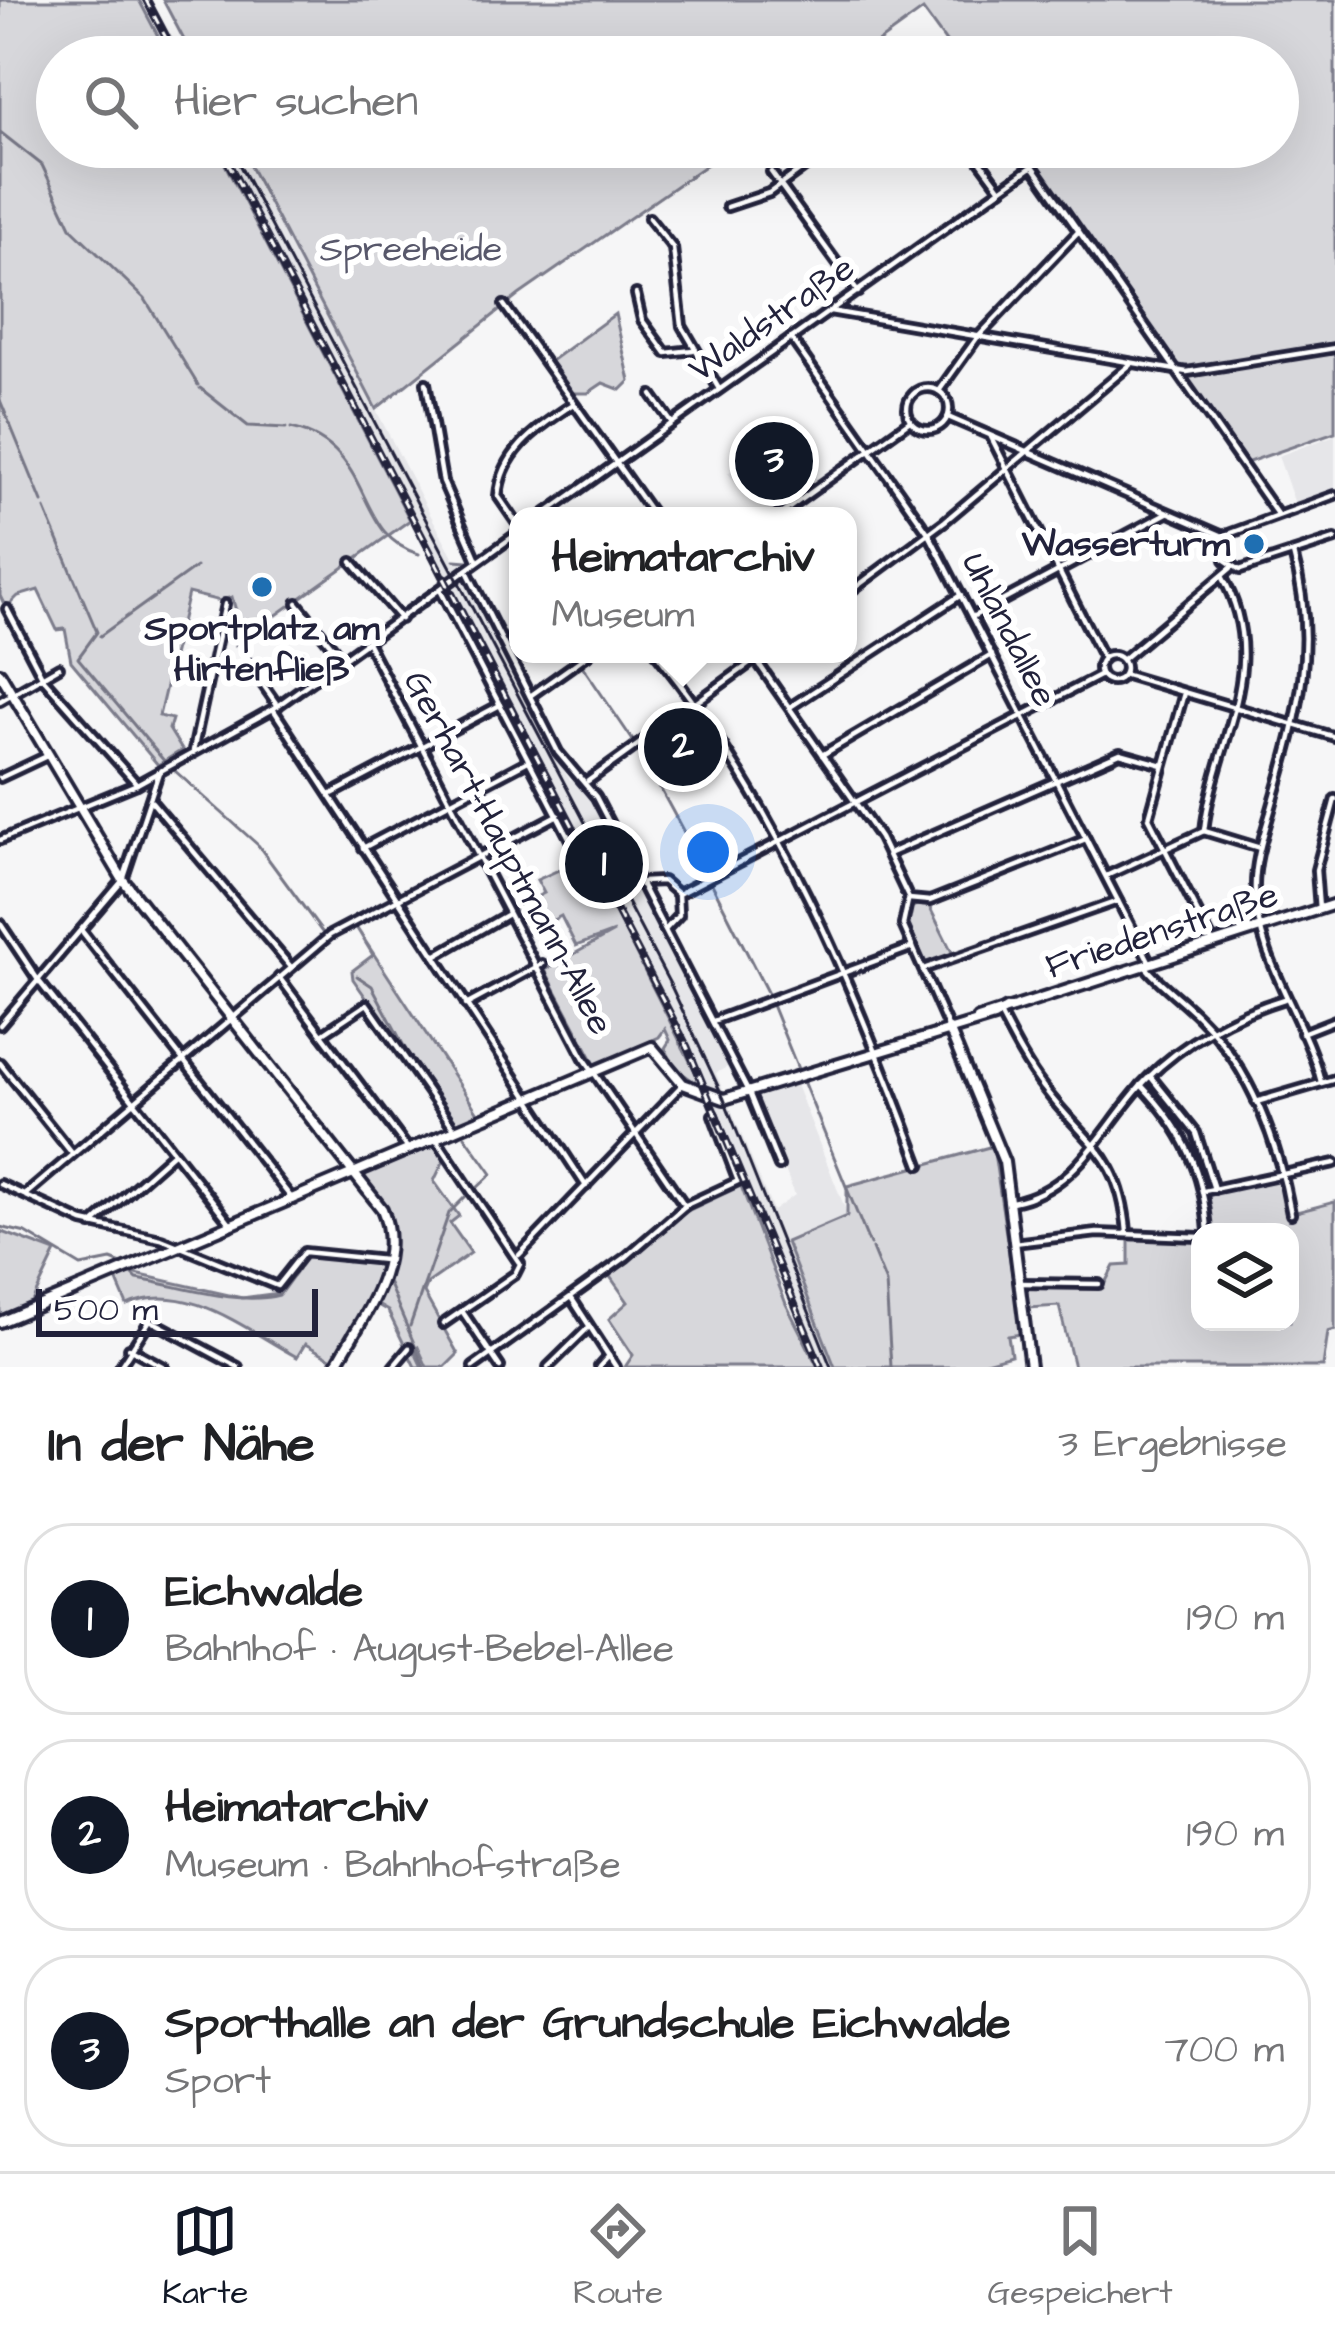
<!DOCTYPE html>
<html lang="de">
<head>
<meta charset="utf-8">
<style>
  :root { --surface:#fff; --page:#f6f6f6; --text:#202124; --muted:#757577; --line:#e0e0e0; --accent:#111827 }
  body { margin:0; font-family:"Architects Daughter",sans-serif; background:var(--page); color:var(--text) }
  .controls { position:absolute; right:36px; bottom:36px; display:grid; overflow:hidden; border-radius:24px; box-shadow:0 12px 48px #0002 }
  .controls button { width:108px; height:108px; display:grid; place-items:center; padding:0; border:0; border-bottom:3px solid var(--line); background:var(--surface); color:var(--text); font:60px sans-serif }
  .scale { position:absolute; left:36px; bottom:30px; width:282px; box-sizing:border-box; padding-left:12px; border:6px solid #22223b; border-top:0; font-size:33px; line-height:42px; white-space:nowrap; color:#22223b; -webkit-text-stroke:9px #fff; paint-order:stroke }
  .you { position:absolute; left:708px; top:852px; width:42px; height:42px; margin:-30px; border:9px solid #fff; border-radius:50%; background:#1a73e8; box-shadow:0 0 0 18px #1a73e833 }
  .badge { display:grid; place-items:center; width:78px; height:78px; border-radius:50%; background:var(--accent); color:#fff; font-size:39px; font-weight:700 }
  .pin { position:absolute; translate:-50% -50%; border:6px solid #fff; box-shadow:0 3px 12px #0006 }
  .popup { position:absolute; left:509px; top:507px; width:348px; height:156px; box-sizing:border-box; display:grid; place-content:center; border-radius:24px; background:var(--surface); filter:drop-shadow(0 3px 9px #0005); font-size:39px; white-space:nowrap; color:var(--muted) }
  .popup b { font-size:45px; color:var(--text) }
  .popup::after { content:''; position:absolute; left:50%; top:100%; margin-left:-24px; border:24px solid transparent; border-top-color:var(--surface) }
  .list { margin:0; padding:0; list-style:none }
  h2 { display:flex; justify-content:space-between; align-items:center; height:156px; margin:0; padding:0 48px; font-size:51px }
  h2 small { font-size:39px; font-weight:400; color:var(--muted) }
  .list li { display:grid; grid-template-columns:78px 1fr auto; gap:36px; align-items:center; box-sizing:border-box; height:192px; margin:0 24px 24px; padding:0 24px; border:3px solid var(--line); border-radius:48px }
  .list b { display:block; font-size:45px; white-space:nowrap }
  .list p { margin:0; font-size:39px; white-space:nowrap; color:var(--muted) }
  .list em { font-size:39px; font-style:normal; color:var(--muted) }
  .icon { flex:none; width:66px; height:66px; fill:none; stroke:currentColor; stroke-width:2; stroke-linecap:round; stroke-linejoin:round }
  .map { position:relative; flex:none; width:1335px; height:1367px; overflow:hidden }
  .search { position:absolute; background:var(--surface); box-shadow:0 12px 48px #0002; left:36px; right:36px; top:36px; height:132px; display:flex; align-items:center; gap:30px; box-sizing:border-box; padding:0 42px; border-radius:66px; color:var(--muted); font-size:45px }
  .sheet { height:804px; background:var(--surface) }
  nav { display:flex; justify-content:space-around; align-items:center; box-sizing:border-box; height:168px; border-top:3px solid var(--line); background:var(--surface); font-size:33px; color:var(--muted) }
  nav a { display:grid; justify-items:center; gap:6px }
  nav .on { color:var(--accent) }
  .map>svg:first-child { display:block }
  .built { fill:#e6e6e9 }
  .green { fill:#d7d7db; stroke:#7c7c8b; stroke-width:3 }
  .lines { fill:none; stroke-linecap:round; stroke-linejoin:round }
  .stream { stroke:#767685; stroke-width:3 }
  .street-casing { stroke:#22223b; stroke-width:14 }
  .secondary-casing { stroke:#22223b; stroke-width:16 }
  .street { stroke:#fff; stroke-width:4.5 }
  .secondary { stroke:#fff; stroke-width:8 }
  .tram { stroke:#22223b; stroke-width:3 }
  .rail-casing { stroke:#22223b; stroke-width:8 }
  .rail { stroke:#fff; stroke-width:3; stroke-dasharray:9; stroke-linecap:butt }
  .poi-dot { fill:#1f6fb2; stroke:#fff; stroke-width:4.5 }
  .labels { text-anchor:middle; dominant-baseline:central; stroke-width:12; stroke-linejoin:round; paint-order:stroke }
  .park-label { font-size:36px; fill:#58586b; stroke:#fff }
  .street-label { font-size:36px; fill:#22223b; stroke:#fff }
  .poi-label { font-size:36px; font-weight:bold; fill:#22223b; stroke:#fff; text-anchor:end }
</style>
</head>
<body>
<div class="map">
<svg width="1335" height="1367" viewBox="0 0 1335 1367">
  <rect width="100%" height="100%" fill="#f6f6f7"/>
  <filter id="ink" filterUnits="userSpaceOnUse"><feTurbulence type="fractalNoise" baseFrequency=".00833" numOctaves="2"/><feDisplacementMap in="SourceGraphic" scale="24" xChannelSelector="R" yChannelSelector="G"/><feConvolveMatrix kernelMatrix="1 2 1 2 8 2 1 2 1" color-interpolation-filters="sRGB"/></filter>
  <g filter="url(#ink)">
    <g class="built">
      <path d="M 218,147 L 240,147 L 430,514 L 455,560 L 468,561 L 441,580 Z"/>
      <path d="M 793,427 L 808,448 L 800,455 L 818,481 L 771,515 L 750,486 L 742,491 L 728,473 Z"/>
      <path d="M 1335,435 L 1335,491 L 1295,504 L 1278,456 Z"/>
      <path d="M 465,578 L 558,761 L 570,780 L 584,785 L 729,1066 L 716,1073 L 773,1211 L 795,1195 L 755,1095 L 795,1082 L 848,1216 L 835,1367 L 818,1367 L 706,1093 L 447,591 Z"/>
    </g>
    <g class="green">
      <path d="M 0,0 L 139,0 L 169,57 L 57,57 L 57,147 L 216,147 L 410,520 L 236,644 L 238,618 L 232,597 L 220,601 L 188,593 L 159,716 L 172,719 L 169,729 L 182,750 L 158,765 L 71,661 L 65,629 L 57,630 L 38,590 L 18,596 L 6,608 L 0,596 Z"/>
      <path d="M 163,0 L 1335,0 L 1335,432 L 1246,463 L 1021,147 L 1278,147 L 1278,57 L 957,57 L 923,10 L 858,57 L 193,57 Z"/>
      <path d="M 240,147 L 732,147 L 519,295 L 376,409 Z"/>
      <path d="M 615,314 L 630,381 L 621,390 L 603,383 L 588,393 L 569,393 L 548,363 Z"/>
      <path d="M 587,857 L 704,1089 L 675,1068 L 665,1048 L 670,1040 L 665,1029 L 659,1037 L 596,1066 L 545,970 L 614,932 L 576,946 L 561,916 L 526,934 L 513,909 L 544,893 L 537,880 Z"/>
      <path d="M 922,902 L 929,906 L 953,954 L 926,963 L 909,925 L 911,908 Z"/>
      <path d="M 356,927 L 480,1116 L 456,1126 L 353,979 L 352,971 L 373,955 Z"/>
      <path d="M 436,1145 L 445,1158 L 434,1181 L 459,1216 L 450,1223 L 471,1253 L 428,1283 L 424,1293 L 458,1354 L 445,1367 L 427,1367 L 418,1347 L 414,1350 L 422,1367 L 415,1367 L 388,1311 L 374,1303 C 405,1245 397,1228 360,1176 Z"/>
      <path d="M 993,1146 L 1021,1334 L 1008,1336 L 1011,1355 L 968,1367 L 835,1367 L 786,1242 L 847,1216 L 847,1186 Z"/>
      <path d="M 1281,1177 L 1289,1214 L 1335,1202 L 1335,1330 L 1328,1332 L 1323,1367 L 1074,1367 L 1059,1306 L 1029,1308 L 1026,1284 L 1104,1285 L 1114,1266 L 1129,1265 L 1129,1236 L 1200,1240 L 1200,1322 L 1290,1322 L 1290,1232 L 1211,1232 L 1207,1193 Z"/>
      <path d="M 741,1186 L 786,1304 L 818,1367 L 625,1367 L 633,1355 L 609,1319 L 628,1302 L 609,1275 L 683,1213 Z"/>
      <path d="M 0,1231 L 56,1252 L 31,1304 L 0,1318 Z"/>
      <path d="M 306,1255 L 373,1259 L 384,1267 L 334,1360 L 305,1344 L 297,1357 C 246,1330 186,1279 127,1305 L 116,1279 L 132,1273 L 242,1298 L 279,1293 Z"/>
    </g>
    <g class="lines">
      <g class="stream">
        <path d="M 0,132 L 42,165 L 72,229 L 145,299 L 198,385"/>
        <path d="M 200,388 L 248,426 L 286,428"/>
        <path d="M 0,400 L 42,502"/>
        <path d="M 291,428 C 376,447 352,536 419,554"/>
        <path d="M 45,509 L 97,632 L 78,658 L 165,762 L 258,845 L 322,932"/>
        <path d="M 455,560 L 468,561"/>
        <path d="M 100,636 L 196,567"/>
        <path d="M 575,654 L 577,656"/>
        <path d="M 583,667 L 634,742"/>
        <path d="M 654,777 L 706,873"/>
        <path d="M 712,884 L 768,994"/>
        <path d="M 357,976 L 372,986 L 406,1050 L 458,1124"/>
        <path d="M 772,1005 L 798,1069"/>
        <path d="M 803,1081 L 870,1245"/>
        <path d="M 465,1136 L 492,1174 L 476,1189"/>
        <path d="M 0,1227 L 26,1233 L 81,1266 L 111,1260 L 124,1265"/>
        <path d="M 872,1249 L 886,1283 L 891,1367"/>
        <path d="M 130,1272 L 137,1279 C 181,1286 237,1306 279,1295 L 306,1258 L 370,1261 L 380,1267"/>
        <path d="M 385,1275 L 424,1367"/>
        <path d="M 410,1326 L 449,1213 L 469,1193"/>
      </g>
      <g class="street-casing">
        <g id="street">
          <path d="M 901,52 L 904,57"/>
          <path d="M 970,147 L 1001,189"/>
          <path d="M 771,172 L 858,292"/>
          <path d="M 727,207 L 769,193 L 832,147"/>
          <path d="M 649,218 L 673,248 L 682,326 L 719,389"/>
          <path d="M 636,294 L 642,320 L 666,353 L 693,350"/>
          <path d="M 504,305 L 654,516"/>
          <path d="M 830,311 L 1187,372 L 1335,348"/>
          <path d="M 791,338 L 929,534 L 1149,961"/>
          <path d="M 426,383 L 443,482 L 477,560"/>
          <circle cx="928" cy="409" r="21"/>
          <path d="M 939,391 L 977,338 L 1077,233"/>
          <path d="M 652,395 L 672,423"/>
          <path d="M 948,417 L 1223,536"/>
          <path d="M 991,437 L 1103,658"/>
          <path d="M 542,516 L 1033,166 L 1277,514"/>
          <path d="M 778,516 L 910,421"/>
          <path d="M 518,525 L 498,496 C 502,450 538,428 573,404"/>
          <path d="M 1223,536 L 1225,560 L 1240,570 L 1335,539"/>
          <path d="M 1223,536 L 1335,495"/>
          <path d="M 1293,554 C 1318,642 1299,714 1274,799 C 1266,829 1254,859 1255,890 C 1257,960 1304,1016 1321,1082"/>
          <path d="M 352,562 L 401,619"/>
          <path d="M 467,571 L 558,752 L 596,797 L 750,1095 L 779,1166"/>
          <path d="M 440,590 L 577,853"/>
          <path d="M 848,593 L 945,521 L 1131,364"/>
          <path d="M 297,603 L 343,660"/>
          <path d="M 7,609 L 43,678 L 137,784"/>
          <path d="M 972,617 L 1167,513"/>
          <path d="M 367,642 L 584,1058 L 685,1206"/>
          <path d="M 657,654 C 778,805 853,985 920,1165"/>
          <path d="M 752,654 L 880,838 L 909,899"/>
          <circle cx="1112" cy="668" r="13"/>
          <path d="M 1123,659 L 1231,568"/>
          <path d="M 248,663 L 278,706"/>
          <path d="M 1126,675 L 1335,737"/>
          <path d="M 1184,693 L 1149,818 L 1213,943"/>
          <path d="M 530,696 L 589,654"/>
          <path d="M 0,701 L 59,667"/>
          <path d="M 790,707 L 961,595"/>
          <path d="M 273,709 L 586,1186"/>
          <path d="M 193,751 L 225,604"/>
          <path d="M 822,755 L 992,655"/>
          <path d="M 0,778 L 49,755"/>
          <path d="M 588,781 L 763,654"/>
          <path d="M 330,795 L 500,705"/>
          <path d="M 152,802 L 291,967"/>
          <path d="M 1204,831 C 1214,741 1273,667 1222,576"/>
          <path d="M 1204,831 L 1260,848"/>
          <path d="M 0,840 L 137,784 L 273,709 L 518,533"/>
          <path d="M 363,848 L 528,761"/>
          <path d="M 888,854 L 1120,753 L 1163,765"/>
          <path d="M 1106,876 L 1204,831"/>
          <path d="M 642,882 L 663,881 L 678,894 L 679,915 L 665,930"/>
          <path d="M 678,894 L 1099,676"/>
          <path d="M 909,899 L 930,901 L 1086,839"/>
          <path d="M 908,901 L 903,925 L 949,1029"/>
          <path d="M 1319,909 L 1316,870 L 1335,799"/>
          <path d="M 0,923 L 38,980 L 230,1223"/>
          <path d="M 81,930 L 293,1200"/>
          <path d="M 435,956 L 508,914"/>
          <path d="M 1145,966 C 1160,985 1183,1000 1200,1018 C 1251,1068 1279,1145 1291,1214"/>
          <path d="M 923,969 L 1118,901"/>
          <path d="M 279,977 L 409,1150"/>
          <path d="M 466,1005 L 542,964"/>
          <path d="M 1000,1014 C 1013,1039 1026,1065 1044,1088 C 1087,1146 1120,1151 1127,1232"/>
          <path d="M 713,1021 L 913,947"/>
          <path d="M 0,1025 L 123,880 L 159,772"/>
          <path d="M 1302,1033 L 1335,1020"/>
          <path d="M 322,1034 L 367,1004 L 456,1131"/>
          <path d="M 0,1063 L 71,1152"/>
          <path d="M 1150,1076 L 1196,1133 L 1214,1189"/>
          <path d="M 1141,1085 C 1183,1128 1204,1172 1208,1232"/>
          <path d="M 1256,1102 L 1335,1079"/>
          <path d="M 437,1140 L 520,1264 L 515,1274 L 443,1324"/>
          <path d="M 0,1184 L 83,1222 L 161,1239 L 277,1286 L 304,1252 L 384,1260"/>
          <path d="M 1204,1191 L 1335,1163"/>
          <path d="M 25,1195 L 330,935 L 558,815"/>
          <path d="M 1012,1202 C 1079,1190 1104,1123 1147,1079 C 1183,1042 1235,1014 1284,999"/>
          <path d="M 92,1225 L 173,1153"/>
          <path d="M 1014,1243 L 1097,1233 L 1200,1237"/>
          <path d="M 519,1255 L 683,1084"/>
          <path d="M 1020,1283 L 1099,1284"/>
          <path d="M 572,1299 L 616,1367"/>
          <path d="M 462,1311 L 500,1367"/>
          <path d="M 129,1348 L 164,1367"/>
          <path d="M 120,1367 L 150,1320 L 238,1367"/>
          <path d="M 393,1367 L 409,1348"/>
          <path d="M 473,1367 L 626,1257 L 686,1205 L 738,1181 L 713,1115"/>
          <path d="M 548,1367 L 589,1327"/>
          <path d="M 599,1367 L 609,1356"/>
        </g>
      </g>
      <g class="secondary-casing">
        <g id="secondary">
          <path d="M 0,673 L 123,880 L 382,1209 C 406,1265 361,1318 335,1367"/>
          <path d="M 978,1019 L 1335,904"/>
          <path d="M 949,1029 L 1004,1162 L 1030,1367"/>
          <path d="M 0,1322 L 652,1047 L 683,1084 L 724,1099 L 994,1017 L 1006,1009"/>
        </g>
      </g>
      <use href="#street" class="street"/>
      <use href="#secondary" class="secondary"/>
      <g class="tram">
        <path d="M 150,0 L 180,57"/>
        <path d="M 230,147 L 672,988 L 724,1099 L 831,1367"/>
      </g>
      <g class="rail-casing">
        <g id="rail">
          <path d="M 146,0 L 176,57"/>
          <path d="M 220,147 L 687,1046 L 821,1367"/>
        </g>
      </g>
      <use href="#rail" class="rail"/>
    </g>
  </g>
  <g class="poi-dot">
    <circle cx="1254" cy="544" r="12"/>
    <circle cx="262" cy="587" r="12"/>
  </g>
  <g class="labels">
    <g class="park-label">
      <text x="411" y="249">Spreeheide</text>
    </g>
    <g class="street-label">
      <text transform="translate(772 319) rotate(-35)">Waldstraße</text>
      <text transform="translate(1009 630) rotate(63)">Uhlandallee</text>
      <text transform="translate(508 853) rotate(62)">Gerhart-Hauptmann-Allee</text>
      <text transform="translate(1162 931) rotate(-18)">Friedenstraße</text>
    </g>
    <g class="poi-label">
      <text x="1230" y="544">Wasserturm</text>
      <text x="262" y="628" text-anchor="middle">Sportplatz am<tspan x="262" dy="41">Hirtenfließ</tspan></text>
    </g>
  </g>
</svg>
<div class="controls">
<button><svg class="icon" aria-label="layers" viewBox="0 0 24 24"><path d="M12 4l9 5-9 5-9-5zM3 14l9 5 9-5"/></svg></button>
</div>
<div class="scale">500 m</div>
<div class="you"></div>
<div class="pin badge" style="left:604px;top:864px">1</div>
<div class="pin badge" style="left:683px;top:747px">2</div>
<div class="popup"><b>Heimatarchiv</b>Museum</div>
<div class="pin badge" style="left:774px;top:461px">3</div>
<div class="search"><svg class="icon" aria-label="search" viewBox="0 0 24 24"><circle cx="10" cy="10" r="6"/><path d="M15 15l6 6"/></svg>Hier suchen</div>
</div>
<section class="sheet">
<h2>In der Nähe<small>3 Ergebnisse</small></h2>
<ul class="list">
<li><span class="badge">1</span><div><b>Eichwalde</b><p>Bahnhof · August-Bebel-Allee</p></div><em>190 m</em></li>
<li><span class="badge">2</span><div><b>Heimatarchiv</b><p>Museum · Bahnhofstraße</p></div><em>190 m</em></li>
<li><span class="badge">3</span><div><b>Sporthalle an der Grundschule Eichwalde</b><p>Sport</p></div><em>700 m</em></li>
</ul>
</section>
<nav>
<a class="on"><svg class="icon" aria-label="map" viewBox="0 0 24 24"><path d="M3 6l6-2 6 2 6-2v14l-6 2-6-2-6 2zM9 4v14M15 6v14"/></svg>Karte</a>
<a><svg class="icon" aria-label="directions" viewBox="0 0 24 24"><path d="M12 3l9 9-9 9-9-9zM9 14v-3h6M13 9l2 2-2 2"/></svg>Route</a>
<a><svg class="icon" aria-label="saved" viewBox="0 0 24 24"><path d="M7 4h10v16l-5-4-5 4z"/></svg>Gespeichert</a>
</nav>
</body>
</html>
